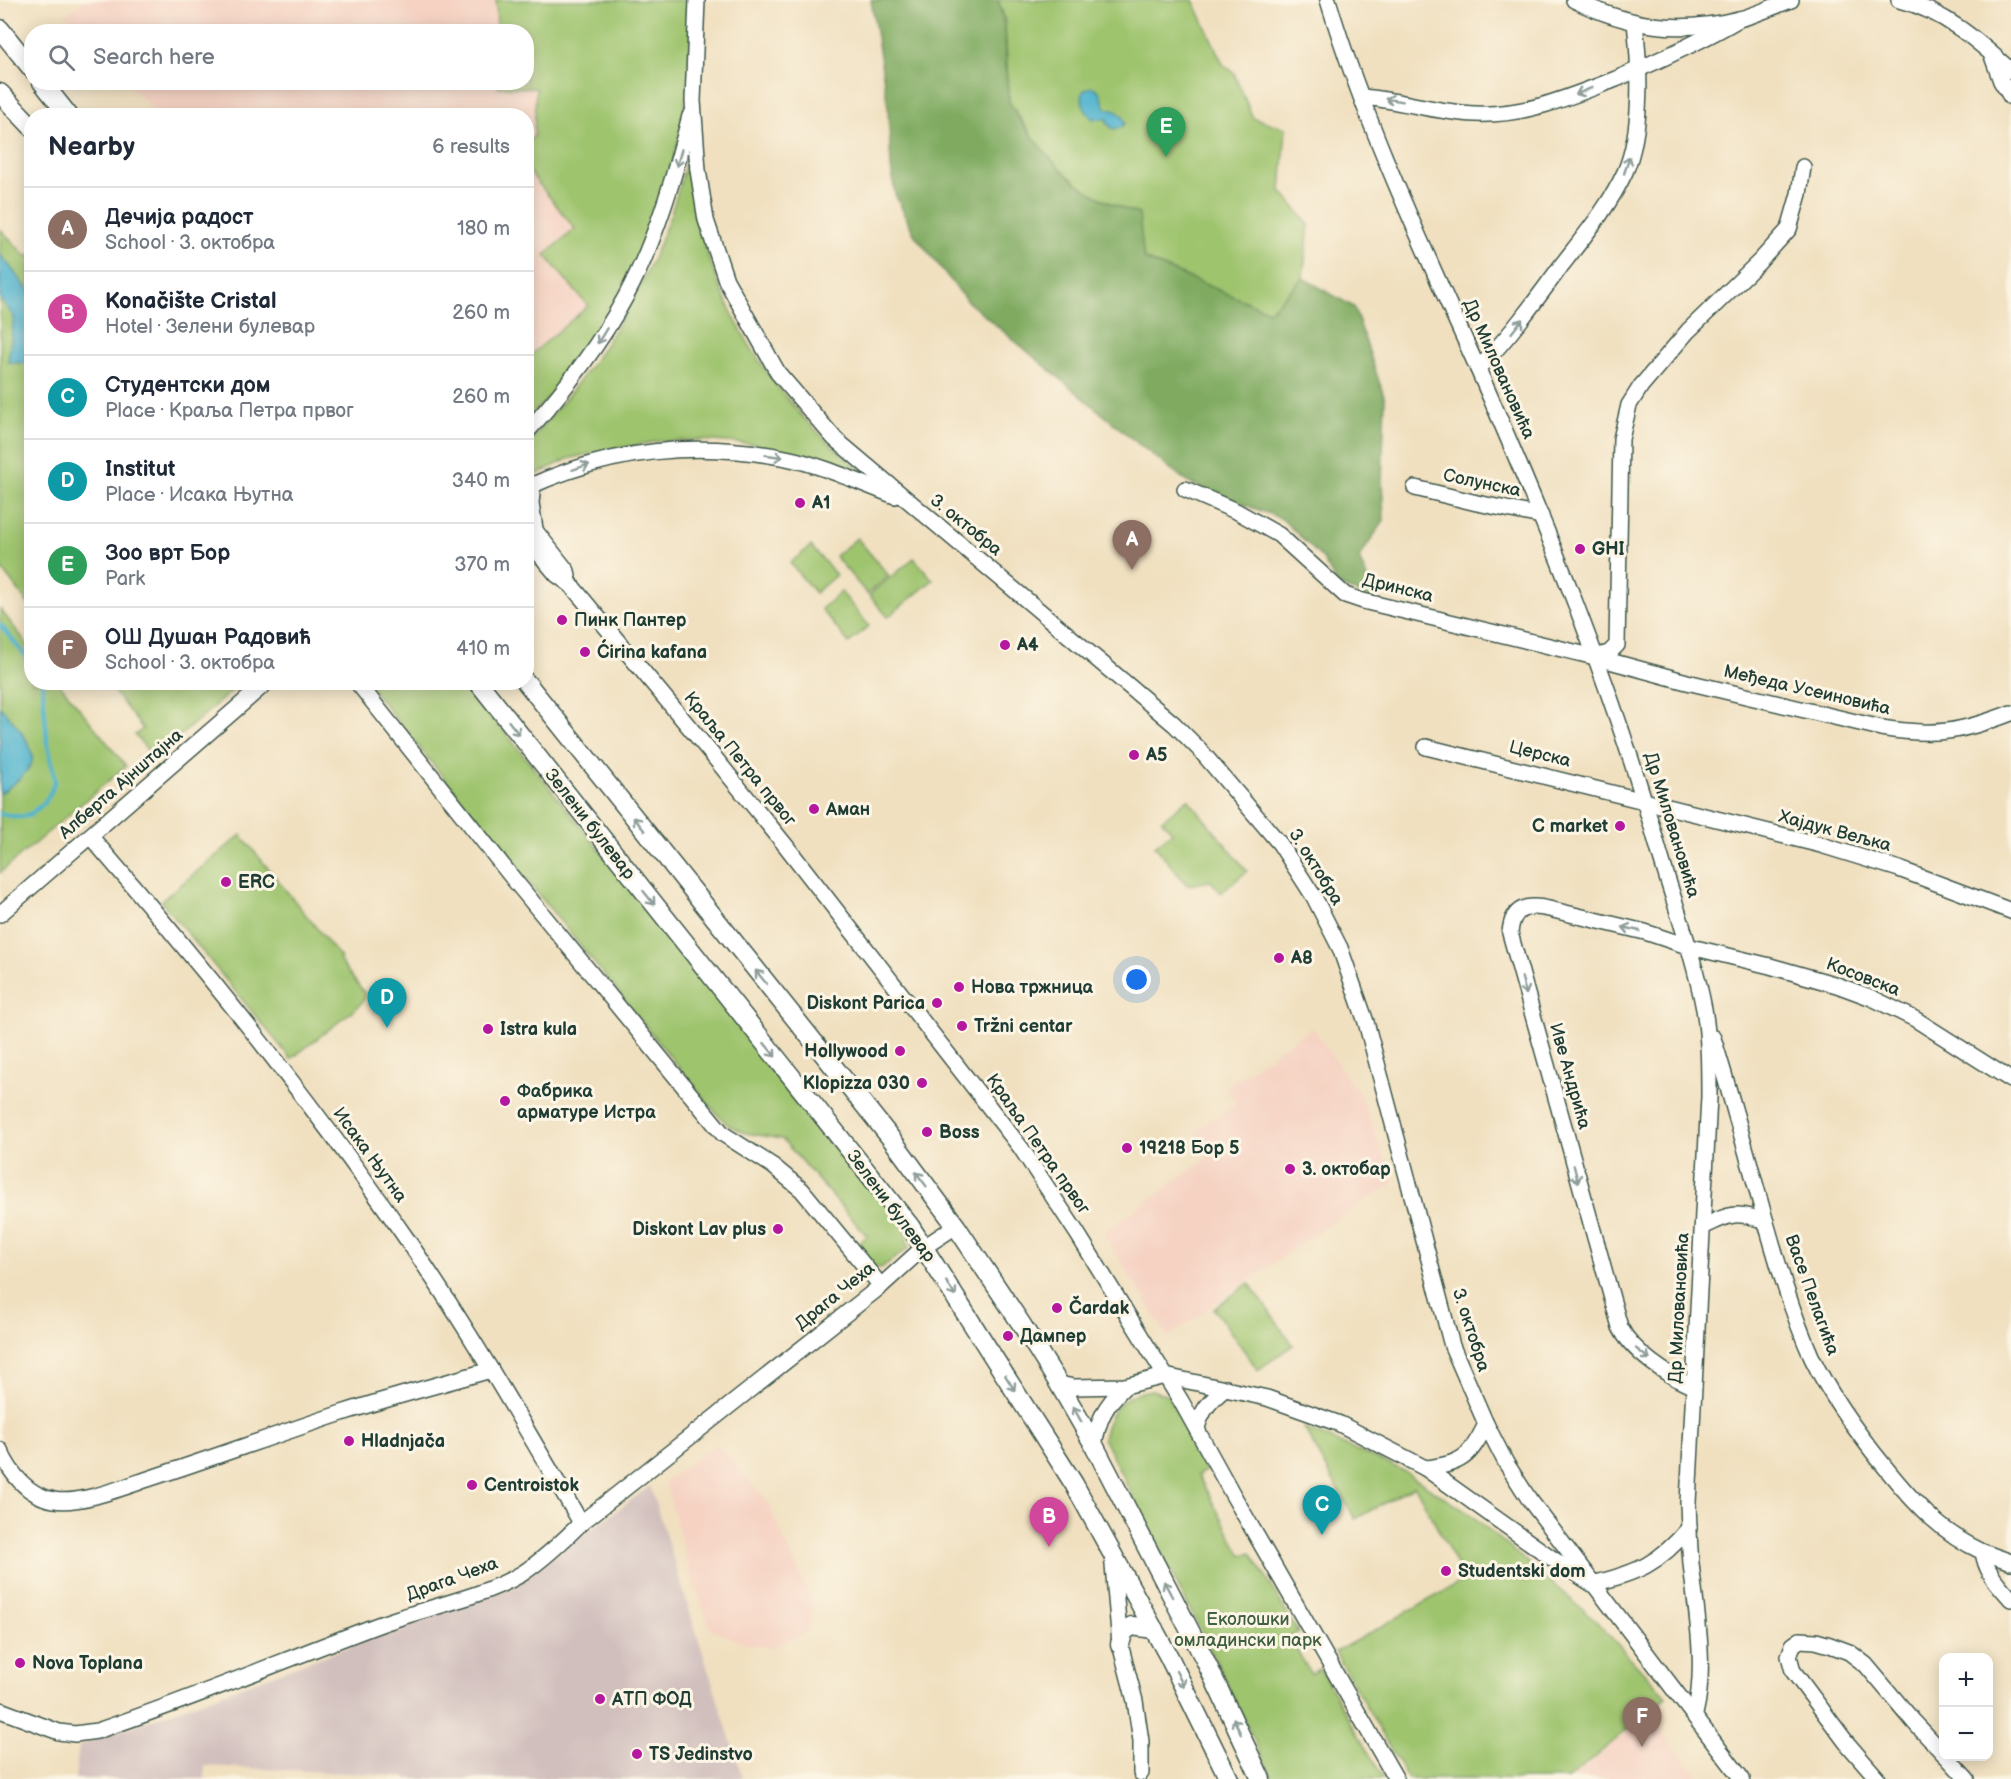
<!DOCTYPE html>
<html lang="en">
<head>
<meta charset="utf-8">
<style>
  :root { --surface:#fff; --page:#f2f2f3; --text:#1f2937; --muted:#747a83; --line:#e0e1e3; --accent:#0f766e }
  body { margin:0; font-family:"Balsamiq Sans",sans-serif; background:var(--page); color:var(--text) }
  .controls { position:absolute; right:18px; bottom:18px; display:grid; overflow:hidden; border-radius:12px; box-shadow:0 3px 15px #0003 }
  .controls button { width:54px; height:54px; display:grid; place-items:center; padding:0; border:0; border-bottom:2px solid var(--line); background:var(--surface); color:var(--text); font:30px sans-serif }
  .you { position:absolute; left:1137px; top:980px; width:21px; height:21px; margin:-15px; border:4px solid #fff; border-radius:50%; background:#1a73e8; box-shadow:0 0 0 9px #1a73e833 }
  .badge { display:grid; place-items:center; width:39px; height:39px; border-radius:50%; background:var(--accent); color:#fff; font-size:20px; font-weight:700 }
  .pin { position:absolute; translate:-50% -50px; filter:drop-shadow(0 2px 3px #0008) }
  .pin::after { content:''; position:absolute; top:32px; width:21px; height:18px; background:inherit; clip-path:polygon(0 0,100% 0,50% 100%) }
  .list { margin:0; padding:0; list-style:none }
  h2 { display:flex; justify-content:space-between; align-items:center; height:78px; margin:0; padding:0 24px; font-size:26px }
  h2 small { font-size:20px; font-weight:400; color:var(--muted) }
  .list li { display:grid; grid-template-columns:39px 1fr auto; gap:18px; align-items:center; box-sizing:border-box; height:84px; padding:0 24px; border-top:2px solid var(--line) }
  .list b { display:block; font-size:22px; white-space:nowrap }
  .list p { margin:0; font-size:20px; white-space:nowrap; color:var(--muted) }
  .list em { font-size:20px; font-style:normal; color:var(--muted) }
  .icon { flex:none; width:33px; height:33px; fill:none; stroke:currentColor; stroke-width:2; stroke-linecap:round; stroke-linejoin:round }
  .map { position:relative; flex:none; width:2011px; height:1779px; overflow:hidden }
  .search { position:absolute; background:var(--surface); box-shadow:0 3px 15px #0003; left:24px; top:24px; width:510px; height:66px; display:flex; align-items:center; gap:15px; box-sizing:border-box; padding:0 21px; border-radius:24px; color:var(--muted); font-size:22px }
  .panel { position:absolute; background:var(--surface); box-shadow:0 3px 15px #0003; left:24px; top:108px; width:510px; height:582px; border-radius:24px }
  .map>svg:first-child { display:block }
  .built { fill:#f5d2c2 }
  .industrial { fill:#d1bfbd }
  .green { fill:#9fc46e; stroke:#5f8051; stroke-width:1.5 }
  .forest { fill:#7faa61; stroke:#4f744a; stroke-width:1.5 }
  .water { fill:#50b4cf; stroke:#387882; stroke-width:1.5 }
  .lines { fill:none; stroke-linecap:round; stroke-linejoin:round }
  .stream { stroke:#50b4cf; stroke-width:4.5 }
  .minor-casing { stroke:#3e5549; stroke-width:18 }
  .tertiary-casing { stroke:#3e5549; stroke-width:21 }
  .minor { stroke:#fff; stroke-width:15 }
  .tertiary { stroke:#fff; stroke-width:18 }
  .oneway { stroke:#8f9e9a }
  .poi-dot { fill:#b5179e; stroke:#fcf5e5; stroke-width:2 }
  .labels { text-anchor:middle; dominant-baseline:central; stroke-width:6; stroke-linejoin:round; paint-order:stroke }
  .street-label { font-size:18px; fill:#1f3d34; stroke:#fcf5e5 }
  .poi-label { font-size:18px; font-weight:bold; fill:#1f3d34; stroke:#fcf5e5; text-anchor:start }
  .park-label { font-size:18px; fill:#3f5f42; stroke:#fcf5e5 }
</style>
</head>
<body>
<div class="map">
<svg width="2011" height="1779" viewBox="0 0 2011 1779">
  <rect width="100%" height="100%" fill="#fcf5e5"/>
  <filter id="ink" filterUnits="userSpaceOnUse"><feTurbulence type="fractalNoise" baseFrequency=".0167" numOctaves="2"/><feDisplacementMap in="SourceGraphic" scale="12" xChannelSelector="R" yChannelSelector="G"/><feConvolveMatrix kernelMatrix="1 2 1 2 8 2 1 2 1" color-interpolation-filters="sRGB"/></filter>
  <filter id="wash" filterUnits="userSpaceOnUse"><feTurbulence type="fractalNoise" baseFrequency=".008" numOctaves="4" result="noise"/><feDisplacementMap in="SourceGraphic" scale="24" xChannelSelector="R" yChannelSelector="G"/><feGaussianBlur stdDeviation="1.35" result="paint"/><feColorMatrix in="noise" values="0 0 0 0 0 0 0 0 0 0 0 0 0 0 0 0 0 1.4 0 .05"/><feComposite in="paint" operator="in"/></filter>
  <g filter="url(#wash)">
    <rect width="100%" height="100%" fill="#f0e0c0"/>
    <g class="built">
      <path d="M 85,0 L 495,0 L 496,31 L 80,31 L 65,15 Z"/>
      <path d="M 127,83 L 498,83 L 499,87 L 536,88 L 534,136 L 527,142 L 526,116 L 158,115 Z"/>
      <path d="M 526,170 L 575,229 L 545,255 L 588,306 L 527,356 Z"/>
      <path d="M 1312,1027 L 1361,1097 L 1394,1183 L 1326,1226 L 1168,1337 L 1103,1233 L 1211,1155 L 1194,1132 L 1237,1103 L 1225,1087 Z"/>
      <path d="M 716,1444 L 766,1499 L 813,1605 L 808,1632 L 771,1648 L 742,1643 L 711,1629 L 692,1580 L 665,1482 Z"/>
      <path d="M 1648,1715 L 1701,1779 L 1571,1779 Z"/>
    </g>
    <path class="industrial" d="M 650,1486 L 743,1779 L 407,1779 L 405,1776 L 205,1766 L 205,1779 L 75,1779 L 79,1746 L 506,1589 L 527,1576 Z"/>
    <g class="green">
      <path d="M 496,0 L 696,0 C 691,51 688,104 675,154 C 652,243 597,357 527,418 L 527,358 L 588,306 L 545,255 L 575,229 L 527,169 L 527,143 L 534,136 L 536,88 L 498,87 L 498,83 L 526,82 L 526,32 L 497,31 Z"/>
      <path d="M 998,0 L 1193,0 L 1223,64 L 1234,73 L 1253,118 L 1286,128 L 1281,191 L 1309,225 L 1303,278 L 1269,312 L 1144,259 L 1113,205 L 1091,194 L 1060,170 L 1038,144 L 1009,102 L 1005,20 Z"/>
      <path d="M 688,154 C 694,250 737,343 801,415 C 821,437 845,457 868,477 L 782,450 L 753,444 L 699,440 L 659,441 L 584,455 L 568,459 L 527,479 L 527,444 C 585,379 637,308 667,224 C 676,201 682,177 688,154 Z"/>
      <path d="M 0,229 L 27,257 L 31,253 L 31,607 L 0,567 Z"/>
      <path d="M 857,538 L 889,576 L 867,594 L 835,556 Z"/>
      <path d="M 811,546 L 836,575 L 815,593 L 790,563 Z"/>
      <path d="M 914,558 L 933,580 L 888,617 L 869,595 Z"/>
      <path d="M 841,592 L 869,626 L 849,643 L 821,609 Z"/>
      <path d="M 0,609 L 31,649 L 32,682 L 59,683 L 126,766 L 0,873 Z"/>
      <path d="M 107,683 L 241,683 L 154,758 L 135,735 L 143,729 Z"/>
      <path d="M 367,683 L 465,683 L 897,1217 L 905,1231 L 909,1248 L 881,1268 C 867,1267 862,1255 859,1243 L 867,1236 L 782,1139 L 745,1133 L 728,1125 L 716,1113 Z"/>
      <path d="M 1188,799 L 1247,871 L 1221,893 L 1211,881 L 1187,885 L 1155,846 L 1172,832 L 1162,820 Z"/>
      <path d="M 241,835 L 341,958 L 339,960 L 365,994 L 364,999 L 359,1006 L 291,1059 L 161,901 Z"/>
      <path d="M 1249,1283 L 1293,1345 L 1258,1370 L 1214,1309 Z"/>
      <path d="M 1152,1390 L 1168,1396 L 1207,1470 L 1198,1475 L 1242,1556 L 1251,1552 L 1298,1632 L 1289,1637 L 1311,1674 L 1320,1669 L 1384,1779 L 1273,1779 L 1210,1649 L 1103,1438 C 1110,1409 1121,1394 1152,1390 Z"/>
      <path d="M 1304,1428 L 1400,1469 L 1470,1514 L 1593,1618 L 1667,1697 L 1568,1779 L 1408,1779 L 1335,1652 L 1465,1580 L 1415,1486 L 1355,1519 Z"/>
    </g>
    <path class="forest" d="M 871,0 L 998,0 C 1010,35 1003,66 1009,100 C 1011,110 1022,122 1028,131 C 1061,175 1087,197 1139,214 L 1144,259 L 1269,311 L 1303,278 L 1354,307 L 1385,399 L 1382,482 L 1384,520 L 1359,558 L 1377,602 L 1337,584 L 1322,558 L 1282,519 L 1189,483 L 1136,442 L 967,301 L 914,234 L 895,194 L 891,167 L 888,107 Z"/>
    <g class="water">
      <path d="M 1091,87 C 1104,89 1100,100 1107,109 C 1116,110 1123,113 1125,123 L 1122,127 L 1113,129 L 1107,123 L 1107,119 L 1093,119 C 1083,110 1081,103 1083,91 Z"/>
      <path d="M 0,254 L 31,293 L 31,364 L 8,362 L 14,317 L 0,298 Z"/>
      <path d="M 0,707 C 10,717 39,749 31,764 C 25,776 11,786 0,794 Z"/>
    </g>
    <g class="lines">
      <g class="stream">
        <path d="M 0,625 L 32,663"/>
        <path d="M 0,814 L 21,817 L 31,814 L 44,803 L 51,792 L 55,780 L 47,740 L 42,682"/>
      </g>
    </g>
  </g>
  <g filter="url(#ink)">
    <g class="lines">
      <g class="minor-casing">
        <g id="minor">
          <path d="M 697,0 L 693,101 L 698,170 L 706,220 L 726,280 L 778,373 L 835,439 L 1174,724 L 1200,750 L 1280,844 L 1314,897 L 1340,948 L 1366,1022 L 1452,1346 L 1486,1424 L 1506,1463 L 1529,1499 L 1742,1779"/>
          <path d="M 1328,0 C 1366,126 1424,249 1478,369 C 1547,526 1612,686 1659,851 C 1674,903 1694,956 1704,1009 C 1709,1038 1709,1068 1709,1097 L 1688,1503 C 1689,1523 1689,1543 1691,1563 C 1696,1613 1707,1665 1695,1714"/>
          <path d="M 1574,0 C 1629,27 1679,34 1739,19 C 1757,15 1774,6 1791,0"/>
          <path d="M 1899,0 C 1944,11 1977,40 2011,71"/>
          <path d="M 1992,56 L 2001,81 L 2011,97"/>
          <path d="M 1362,97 C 1400,100 1439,113 1475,114 C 1526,116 1569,97 1616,79 C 1658,61 1700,42 1739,19"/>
          <path d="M 1478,369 C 1510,336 1534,303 1561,266 C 1584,236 1609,207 1625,172 C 1643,131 1640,66 1635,23"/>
          <path d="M 526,433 C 564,391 599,346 626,296 C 656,240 674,177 690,116"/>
          <path d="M 533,485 L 531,503 L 535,529"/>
          <path d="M 526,488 C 610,449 696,440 786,458 C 822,465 860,483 895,496"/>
          <path d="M 1415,488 L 1477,503 L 1541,516"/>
          <path d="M 1185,489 L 1238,512 L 1279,535 L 1345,595 L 1363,601 L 1595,657 L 1687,682 L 1881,728 C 1935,737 1961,732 2011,713"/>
          <path d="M 526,519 L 567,571 L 568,576"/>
          <path d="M 526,538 L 557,575 L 571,585 L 710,752 L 786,846 L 1021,1148 L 1077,1233 L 1181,1401 L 1233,1495 L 1396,1779"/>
          <path d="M 1595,657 L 1609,653 L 1617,645 L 1621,439 L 1629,405 L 1641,386 L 1688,331 L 1759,262 L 1789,229 L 1799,194 L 1803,167"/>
          <path d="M 357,682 L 515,881 L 723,1134 L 773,1166 L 802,1190 L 881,1286"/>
          <path d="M 1426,747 L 1821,845 L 1899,869 L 2011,911"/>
          <path d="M 90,836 C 202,965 309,1098 406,1238 C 469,1329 525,1427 581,1523"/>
          <path d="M 0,914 L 267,682"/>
          <path d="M 1713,1038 C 1731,1095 1747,1154 1763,1212 C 1777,1261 1791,1311 1812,1358 C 1831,1397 1858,1434 1885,1467 C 1913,1502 1941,1533 1983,1552 C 1986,1573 1998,1584 2011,1599"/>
          <path d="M 1703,1227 C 1729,1214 1738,1210 1766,1222"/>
          <path d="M 1059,1384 L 1074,1387 L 1125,1386 L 1165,1376 L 1267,1398 L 1340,1424 L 1425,1468 L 1553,1559 L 1592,1584 C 1637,1573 1659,1564 1689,1528"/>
          <path d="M 1694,1387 C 1668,1376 1632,1352 1620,1327 L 1510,933 C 1512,907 1527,904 1549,909 L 1645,932 L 1687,946 L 1770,966 L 1837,985 L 1872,998 L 1915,1019 L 2011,1080"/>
          <path d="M 1197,1428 C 1202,1409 1211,1400 1226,1388"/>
          <path d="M 1094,1445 C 1099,1417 1105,1406 1125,1386"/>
          <path d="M 0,1450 C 10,1473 28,1496 54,1500 C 79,1505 127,1486 151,1478 C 215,1457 278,1434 342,1413 C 391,1397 441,1384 491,1370"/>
          <path d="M 1425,1468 C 1461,1464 1470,1458 1486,1424"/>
          <path d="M 1983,1552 L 2011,1562"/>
          <path d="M 1112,1554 L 1120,1644 L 1135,1701 L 1141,1741 L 1141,1773"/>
          <path d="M 0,1710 L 59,1732 L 75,1734 L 97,1731 C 192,1699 284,1660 378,1625 C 423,1608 482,1598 523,1573 C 544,1559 563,1541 581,1523 L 881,1286 L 924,1247 L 956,1226"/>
          <path d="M 1946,1756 L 1967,1779"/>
          <path d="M 1878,1779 L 1846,1742 L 1793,1671 L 1789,1656 L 1793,1645 L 1800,1640 L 1816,1641 L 1830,1645 L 1849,1652 L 1866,1665 L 1914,1722 L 1944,1754"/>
        </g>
      </g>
      <g class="tertiary-casing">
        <g id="tertiary">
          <path d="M 0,29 L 32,69"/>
          <path d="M 42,82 L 69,116"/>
          <path d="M 0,93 L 32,127"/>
          <path d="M 478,682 L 910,1226 L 1074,1484 L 1169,1657 L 1229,1779"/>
          <path d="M 526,682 L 893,1141 L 956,1226 L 1022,1325 L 1059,1384 L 1094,1445 L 1205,1660 L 1261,1779"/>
          <path d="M 1120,1644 L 1124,1631 L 1132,1626 L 1154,1629"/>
        </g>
      </g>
      <use href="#minor" class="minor"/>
      <use href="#tertiary" class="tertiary"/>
    </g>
    <defs><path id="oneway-shaft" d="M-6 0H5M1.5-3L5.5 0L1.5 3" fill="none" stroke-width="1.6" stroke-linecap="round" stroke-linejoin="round" transform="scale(1.5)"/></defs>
    <g class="oneway">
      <use href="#oneway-shaft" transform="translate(1584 91) rotate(158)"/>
      <use href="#oneway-shaft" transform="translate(1394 100) rotate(-171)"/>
      <use href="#oneway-shaft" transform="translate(679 158) rotate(106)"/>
      <use href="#oneway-shaft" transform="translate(1627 165) rotate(-71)"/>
      <use href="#oneway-shaft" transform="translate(1517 326) rotate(-52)"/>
      <use href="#oneway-shaft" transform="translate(602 336) rotate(121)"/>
      <use href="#oneway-shaft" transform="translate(774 456) rotate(8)"/>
      <use href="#oneway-shaft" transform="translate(581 467) rotate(-18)"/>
      <use href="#oneway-shaft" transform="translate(514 728) rotate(52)"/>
      <use href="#oneway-shaft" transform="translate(639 824) rotate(-129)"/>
      <use href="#oneway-shaft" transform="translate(649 898) rotate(51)"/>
      <use href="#oneway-shaft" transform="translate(1631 929) rotate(-167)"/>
      <use href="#oneway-shaft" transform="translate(761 977) rotate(-129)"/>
      <use href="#oneway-shaft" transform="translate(1524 986) rotate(75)"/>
      <use href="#oneway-shaft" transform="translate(770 1050) rotate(51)"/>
      <use href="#oneway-shaft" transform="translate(1576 1174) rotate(75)"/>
      <use href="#oneway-shaft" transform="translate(921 1179) rotate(-127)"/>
      <use href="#oneway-shaft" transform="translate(951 1289) rotate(57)"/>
      <use href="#oneway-shaft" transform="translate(1643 1354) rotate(38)"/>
      <use href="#oneway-shaft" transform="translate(1010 1383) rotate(58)"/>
      <use href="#oneway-shaft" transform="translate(1077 1414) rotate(-119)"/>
      <use href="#oneway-shaft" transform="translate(1168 1589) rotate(-118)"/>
      <use href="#oneway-shaft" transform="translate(1180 1679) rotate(64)"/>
      <use href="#oneway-shaft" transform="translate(1237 1726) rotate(-115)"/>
    </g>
  </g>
  <g class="poi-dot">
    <circle cx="800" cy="503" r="6"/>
    <circle cx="1580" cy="549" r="6"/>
    <circle cx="562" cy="620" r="6"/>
    <circle cx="1005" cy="645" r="6"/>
    <circle cx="585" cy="652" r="6"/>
    <circle cx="1134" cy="755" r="6"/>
    <circle cx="814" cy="809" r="6"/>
    <circle cx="1620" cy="826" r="6"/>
    <circle cx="226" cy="882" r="6"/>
    <circle cx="1279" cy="958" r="6"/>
    <circle cx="959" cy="987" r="6"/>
    <circle cx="937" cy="1003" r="6"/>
    <circle cx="962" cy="1026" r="6"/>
    <circle cx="488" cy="1029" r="6"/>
    <circle cx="900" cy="1051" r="6"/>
    <circle cx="922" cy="1083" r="6"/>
    <circle cx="505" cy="1101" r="6"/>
    <circle cx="927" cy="1132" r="6"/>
    <circle cx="1127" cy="1148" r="6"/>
    <circle cx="1290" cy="1169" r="6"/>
    <circle cx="778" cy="1229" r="6"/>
    <circle cx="1057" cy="1308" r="6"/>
    <circle cx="1008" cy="1336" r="6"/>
    <circle cx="349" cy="1441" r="6"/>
    <circle cx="472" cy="1485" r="6"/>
    <circle cx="1446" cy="1571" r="6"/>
    <circle cx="20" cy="1663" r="6"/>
    <circle cx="600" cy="1699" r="6"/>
    <circle cx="637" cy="1754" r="6"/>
  </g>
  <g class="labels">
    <g class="street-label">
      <text transform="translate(1499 369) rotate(66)">Др Миловановића</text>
      <text transform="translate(1482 483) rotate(12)">Солунска</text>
      <text transform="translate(966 525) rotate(39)">3. октобра</text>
      <text transform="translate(1398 588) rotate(14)">Дринска</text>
      <text transform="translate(1807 690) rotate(13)">Међеда Усеиновића</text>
      <text transform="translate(1540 754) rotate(14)">Церска</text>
      <text transform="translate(740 759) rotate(51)">Краља Петра првог</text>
      <text transform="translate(121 784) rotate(-41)">Алберта Ајнштајна</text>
      <text transform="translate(590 824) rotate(52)">Зелени булевар</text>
      <text transform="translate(1672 825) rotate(73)">Др Миловановића</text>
      <text transform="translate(1835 831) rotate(15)">Хајдук Вељка</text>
      <text transform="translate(1316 867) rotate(58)">3. октобра</text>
      <text transform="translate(1863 977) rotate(21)">Косовска</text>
      <text transform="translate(1570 1076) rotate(74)">Иве Андрића</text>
      <text transform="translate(1038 1144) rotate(55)">Краља Петра првог</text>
      <text transform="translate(370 1155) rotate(54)">Исака Њутна</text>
      <text transform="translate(891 1206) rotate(53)">Зелени булевар</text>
      <text transform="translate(1812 1295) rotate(70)">Васе Пелагића</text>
      <text transform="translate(835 1296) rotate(-39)">Драга Чеха</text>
      <text transform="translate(1679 1308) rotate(-87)">Др Миловановића</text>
      <text transform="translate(1471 1330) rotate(72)">3. октобра</text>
      <text transform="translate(452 1579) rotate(-20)">Драга Чеха</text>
    </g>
    <g class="poi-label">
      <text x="812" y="503">A1</text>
      <text x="1592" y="549">GHI</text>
      <text x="574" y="620">Пинк Пантер</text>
      <text x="1017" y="645">A4</text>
      <text x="597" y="652">Ćirina kafana</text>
      <text x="1146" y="755">A5</text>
      <text x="826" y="809">Аман</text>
      <text x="1608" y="826" text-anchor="end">C market</text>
      <text x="238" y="882">ERC</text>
      <text x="1291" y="958">A8</text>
      <text x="971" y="987">Нова тржница</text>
      <text x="925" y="1003" text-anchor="end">Diskont Parica</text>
      <text x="974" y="1026">Tržni centar</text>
      <text x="500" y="1029">Istra kula</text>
      <text x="888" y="1051" text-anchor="end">Hollywood</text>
      <text x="910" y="1083" text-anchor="end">Klopizza 030</text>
      <text x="517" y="1091">Фабрика<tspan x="517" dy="21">арматуре Истра</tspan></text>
      <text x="939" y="1132">Boss</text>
      <text x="1139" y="1148">19218 Бор 5</text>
      <text x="1302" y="1169">3. октобар</text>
      <text x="766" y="1229" text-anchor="end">Diskont Lav plus</text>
      <text x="1069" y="1308">Čardak</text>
      <text x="1020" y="1336">Дампер</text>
      <text x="361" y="1441">Hladnjača</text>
      <text x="484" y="1485">Centroistok</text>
      <text x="1458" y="1571">Studentski dom</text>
      <text x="32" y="1663">Nova Toplana</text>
      <text x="612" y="1699">АТП ФОД</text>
      <text x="649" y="1754">TS Jedinstvo</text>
    </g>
    <g class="park-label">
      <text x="1248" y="1619">Еколошки<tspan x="1248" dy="21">омладински парк</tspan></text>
    </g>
  </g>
</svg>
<div class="controls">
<button>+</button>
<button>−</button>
</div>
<div class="you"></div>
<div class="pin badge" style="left:1132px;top:570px;background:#8d6e63">A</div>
<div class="pin badge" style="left:1049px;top:1547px;background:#d1479c">B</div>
<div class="pin badge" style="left:1322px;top:1535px;background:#0f9aa8">C</div>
<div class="pin badge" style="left:387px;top:1028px;background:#0f9aa8">D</div>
<div class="pin badge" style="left:1166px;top:157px;background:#2e9e5b">E</div>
<div class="pin badge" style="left:1642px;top:1747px;background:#8d6e63">F</div>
<div class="search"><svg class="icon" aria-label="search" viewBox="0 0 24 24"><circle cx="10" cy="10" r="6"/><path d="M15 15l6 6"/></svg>Search here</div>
<section class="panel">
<h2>Nearby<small>6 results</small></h2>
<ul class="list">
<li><span class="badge" style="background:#8d6e63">A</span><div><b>Дечија радост</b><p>School · 3. октобра</p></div><em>180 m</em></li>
<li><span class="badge" style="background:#d1479c">B</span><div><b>Konačište Cristal</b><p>Hotel · Зелени булевар</p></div><em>260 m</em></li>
<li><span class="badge" style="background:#0f9aa8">C</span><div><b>Студентски дом</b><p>Place · Краља Петра првог</p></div><em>260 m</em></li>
<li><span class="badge" style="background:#0f9aa8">D</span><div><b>Institut</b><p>Place · Исака Њутна</p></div><em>340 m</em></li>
<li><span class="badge" style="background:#2e9e5b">E</span><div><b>Зоо врт Бор</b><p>Park</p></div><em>370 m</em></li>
<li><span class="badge" style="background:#8d6e63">F</span><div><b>ОШ Душан Радовић</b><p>School · 3. октобра</p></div><em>410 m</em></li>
</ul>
</section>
</div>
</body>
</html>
